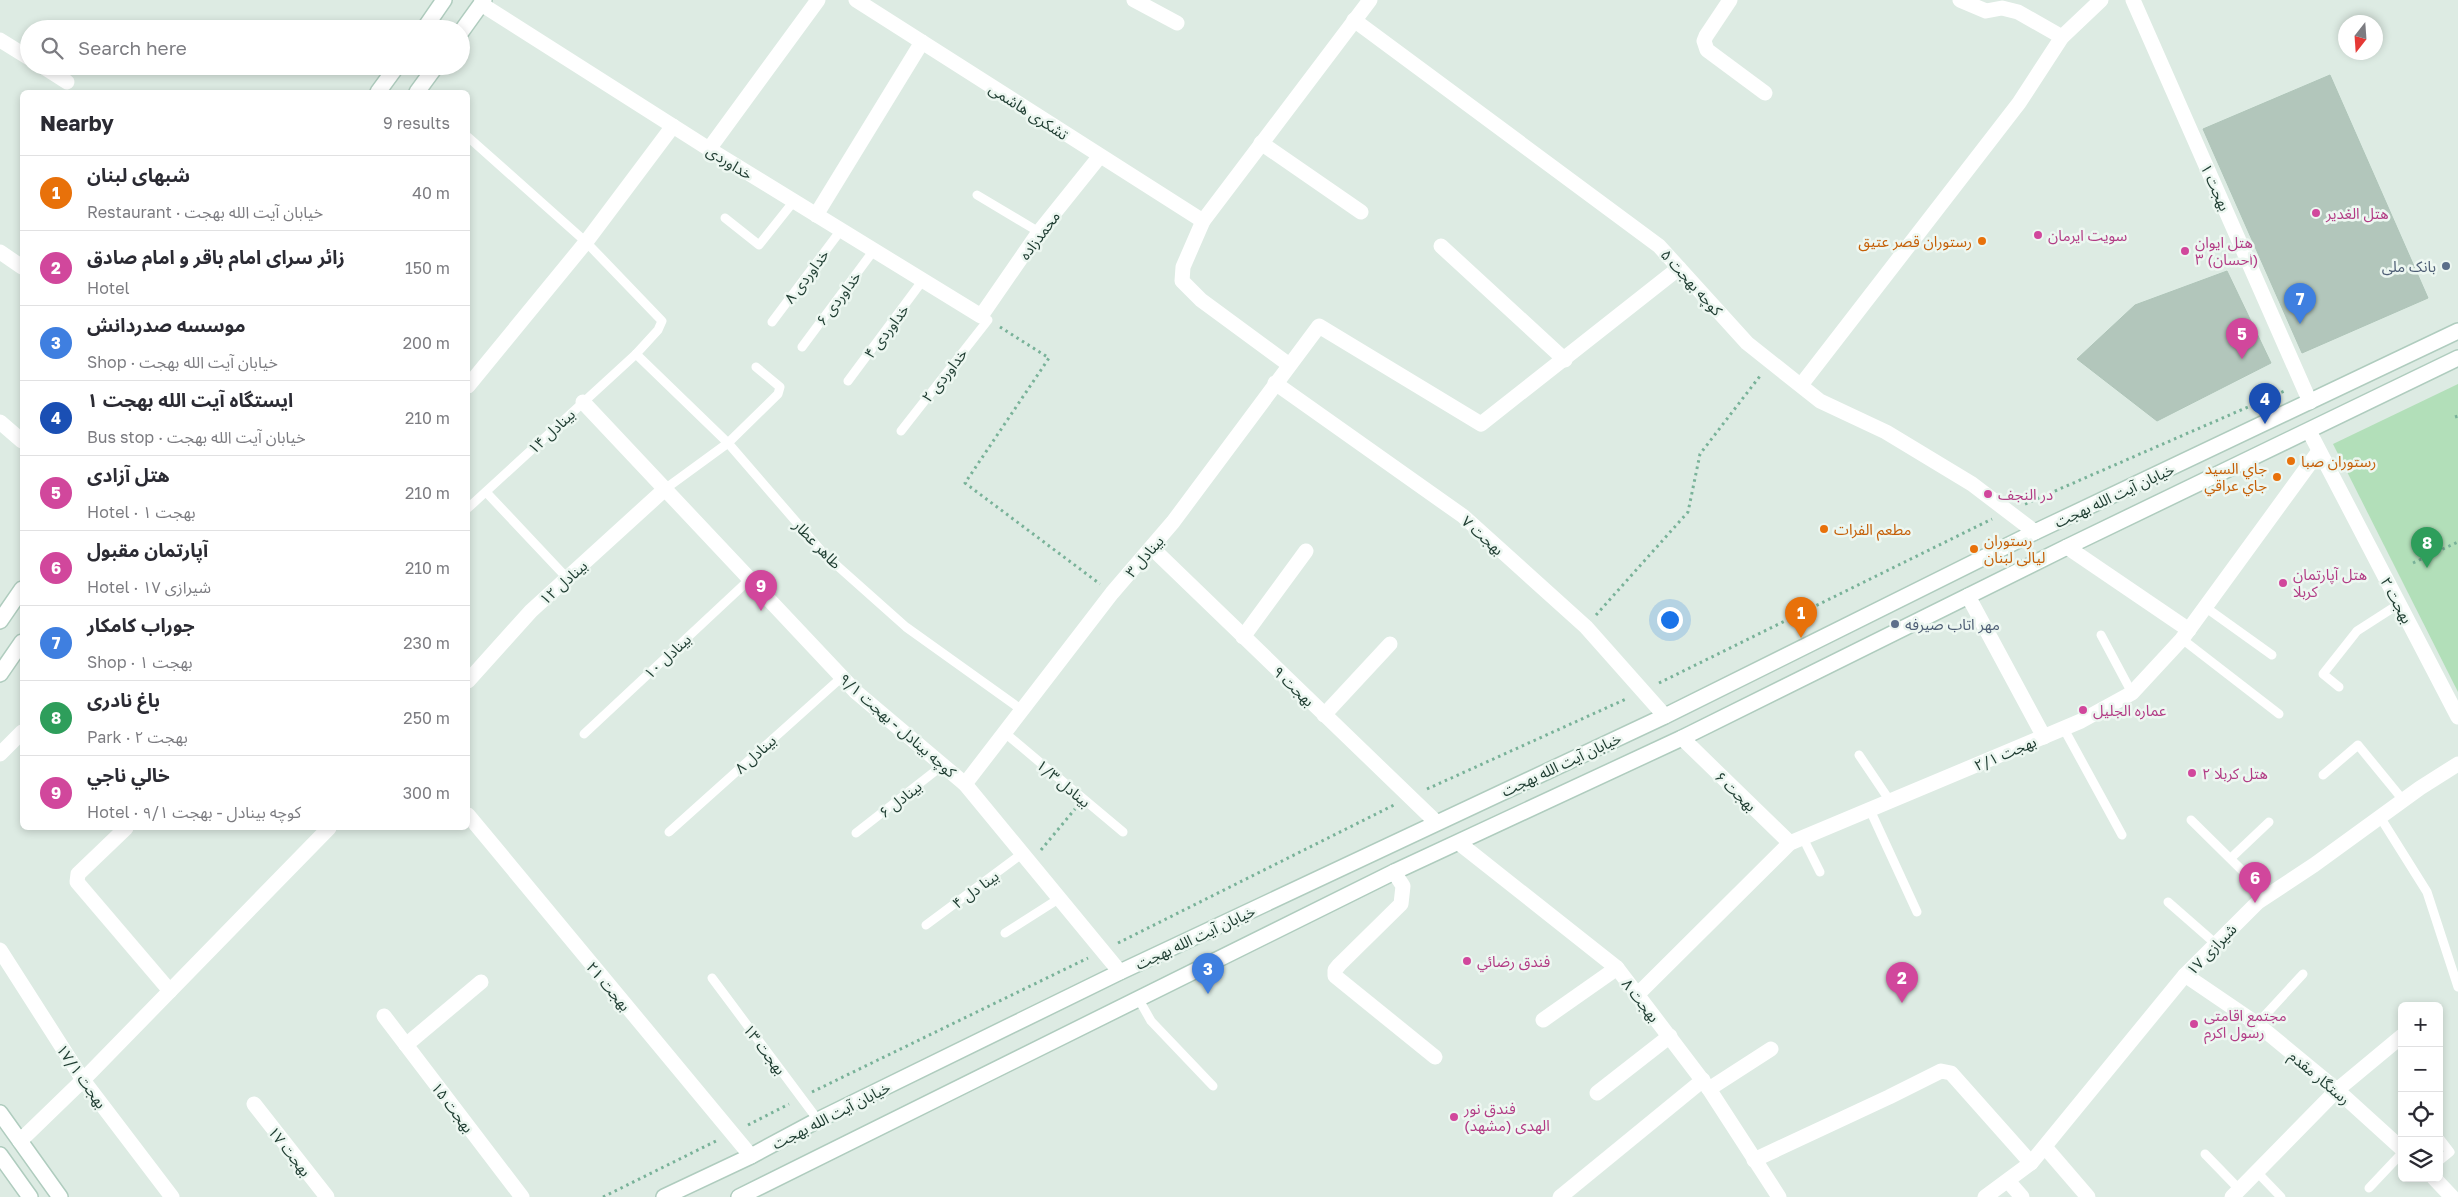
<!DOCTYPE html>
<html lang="en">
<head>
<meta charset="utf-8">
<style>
  :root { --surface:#fff; --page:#f7f7f7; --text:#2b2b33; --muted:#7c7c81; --line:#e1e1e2; --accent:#ff5e46 }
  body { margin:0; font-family:"Golos Text","Noto Sans Arabic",sans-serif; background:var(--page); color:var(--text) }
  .controls { position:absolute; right:15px; bottom:15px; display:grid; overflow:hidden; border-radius:8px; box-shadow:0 2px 8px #0003 }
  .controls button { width:45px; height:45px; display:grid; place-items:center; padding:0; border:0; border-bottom:1px solid var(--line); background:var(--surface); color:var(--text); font:25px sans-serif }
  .compass { position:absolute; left:2338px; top:15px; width:45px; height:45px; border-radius:50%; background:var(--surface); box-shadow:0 2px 8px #0003; rotate:197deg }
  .you { position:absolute; left:1669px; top:619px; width:18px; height:18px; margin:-12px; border:4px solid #fff; border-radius:50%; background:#1a73e8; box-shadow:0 0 0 8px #1a73e833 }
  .badge { display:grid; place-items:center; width:32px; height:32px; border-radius:50%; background:var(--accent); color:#fff; font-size:16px; font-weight:700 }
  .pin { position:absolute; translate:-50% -41px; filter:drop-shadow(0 1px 2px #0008) }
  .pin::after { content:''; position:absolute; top:26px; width:18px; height:15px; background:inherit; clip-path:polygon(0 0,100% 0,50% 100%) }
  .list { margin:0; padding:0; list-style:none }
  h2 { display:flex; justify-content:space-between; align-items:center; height:65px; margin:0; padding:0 20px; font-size:21px }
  h2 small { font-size:16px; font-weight:400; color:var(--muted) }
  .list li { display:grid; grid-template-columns:32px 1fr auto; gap:15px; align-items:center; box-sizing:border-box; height:75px; padding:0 20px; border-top:1px solid var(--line) }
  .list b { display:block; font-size:19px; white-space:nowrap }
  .list p { margin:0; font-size:16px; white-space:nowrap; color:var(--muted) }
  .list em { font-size:16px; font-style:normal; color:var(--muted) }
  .icon { flex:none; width:28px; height:28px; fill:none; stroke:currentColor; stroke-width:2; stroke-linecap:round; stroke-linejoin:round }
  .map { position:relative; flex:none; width:2458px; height:1197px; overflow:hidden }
  .search { position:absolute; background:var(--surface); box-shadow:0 2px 8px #0003; left:20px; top:20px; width:450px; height:55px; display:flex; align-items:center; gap:12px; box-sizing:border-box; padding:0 18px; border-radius:28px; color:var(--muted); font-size:19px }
  .panel { position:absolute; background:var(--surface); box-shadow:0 2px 8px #0003; left:20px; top:90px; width:450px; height:740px; border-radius:8px }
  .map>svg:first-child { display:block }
  .green { fill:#b2dfb9 }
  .building { fill:#b2c6bb; stroke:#afc5b9 }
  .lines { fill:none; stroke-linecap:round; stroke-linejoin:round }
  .secondary-casing { stroke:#afccbe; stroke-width:18 }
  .path { stroke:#79b299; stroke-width:3; stroke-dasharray:2.5 4; stroke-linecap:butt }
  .lane { stroke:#fff; stroke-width:9 }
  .street { stroke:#fff; stroke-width:15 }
  .secondary { stroke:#fff; stroke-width:15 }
  .hotel-dot { fill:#d1479c; stroke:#edf7f1; stroke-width:2 }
  .food-dot { fill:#e8710a; stroke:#edf7f1; stroke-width:2 }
  .service-dot { fill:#5c6f8a; stroke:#edf7f1; stroke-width:2 }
  .labels { text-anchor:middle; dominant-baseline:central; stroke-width:5; stroke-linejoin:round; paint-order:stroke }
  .street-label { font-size:15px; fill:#1d3b30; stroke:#edf7f1 }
  .hotel-label { font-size:15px; fill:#b23c85; stroke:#edf7f1; text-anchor:start }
  .food-label { font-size:15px; fill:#c56008; stroke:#edf7f1; text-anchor:start }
  .service-label { font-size:15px; fill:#4e5e75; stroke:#edf7f1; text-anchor:end }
</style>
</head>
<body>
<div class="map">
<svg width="2458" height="1197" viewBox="0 0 2458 1197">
  <rect width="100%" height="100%" fill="#ddebe3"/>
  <path class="green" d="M 2458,384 L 2458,692 L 2333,444 Z"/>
  <g class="building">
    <path d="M 2330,75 L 2428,298 L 2302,353 L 2203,129 Z"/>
    <path d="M 2227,271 L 2271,363 L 2157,421 L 2077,359 L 2135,305 Z"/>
  </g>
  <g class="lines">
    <g class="secondary-casing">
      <g id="secondary">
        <path d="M 424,29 L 444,0"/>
        <path d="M 461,32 L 484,0"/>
        <path d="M 378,92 L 397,66"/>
        <path d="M 417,92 L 436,66"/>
        <path d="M 0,621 L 22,589"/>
        <path d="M 0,674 L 22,642"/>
        <path d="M 0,1113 L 60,1197"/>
        <path d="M 0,1155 L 30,1197"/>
        <path d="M 664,1197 L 751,1156 L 818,1120 L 1120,972 L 1665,716 L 2035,532 L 2458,331"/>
        <path d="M 739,1197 L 1394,872 L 1682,738 L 2067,547 L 2458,358"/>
      </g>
    </g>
    <g class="path">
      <path d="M 1000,327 L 1049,358 L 965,483 L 1100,584"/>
      <path d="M 2455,417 L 2458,416"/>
      <path d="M 2025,504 L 2287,390"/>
      <path d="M 2413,563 L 2458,542"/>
      <path d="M 1596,615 L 1688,512 L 1700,454 L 1760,376"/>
      <path d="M 1659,683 L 1992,519"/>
      <path d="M 1427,789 L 1626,699"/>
      <path d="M 1041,850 L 1075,809"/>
      <path d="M 1118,943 L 1394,805"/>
      <path d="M 812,1092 L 1088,958"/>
      <path d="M 748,1125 L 789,1104"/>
      <path d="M 603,1197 L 718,1140"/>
    </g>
    <g class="lane">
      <path d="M 468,137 L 586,242 L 662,321 L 658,330 L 636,354 L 468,508"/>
      <path d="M 977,195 L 1039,232"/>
      <path d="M 725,218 L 759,245 L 794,201"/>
      <path d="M 772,322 L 841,230"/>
      <path d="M 802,347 L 874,250"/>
      <path d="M 636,354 L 728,443 L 824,554 L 906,627 L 1022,710"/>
      <path d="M 848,381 L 923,280"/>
      <path d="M 901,431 L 988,320"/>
      <path d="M 665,489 L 728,443 L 778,394 L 780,387 L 756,367"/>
      <path d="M 486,492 L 567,578"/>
      <path d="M 2205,607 L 2272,655"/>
      <path d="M 2101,635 L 2132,693"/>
      <path d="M 2182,639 L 2279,714"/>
      <path d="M 2339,687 L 2323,674 L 2357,631 L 2399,604"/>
      <path d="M 2064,729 L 2122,835"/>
      <path d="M 1005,733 L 1123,832"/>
      <path d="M 584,734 L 750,579"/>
      <path d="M 1859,755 L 1890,801"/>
      <path d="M 2323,775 L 2358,745 L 2403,800"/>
      <path d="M 1870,810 L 1917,912"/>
      <path d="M 2380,817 L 2427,892 L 2458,987"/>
      <path d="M 2191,820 L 2267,895"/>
      <path d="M 669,832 L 842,677"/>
      <path d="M 856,833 L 943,765"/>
      <path d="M 1803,838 L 1820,872"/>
      <path d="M 2231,858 L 2269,822"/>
      <path d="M 2168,902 L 2216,944"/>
      <path d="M 926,925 L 1023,853"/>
      <path d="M 1005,933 L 1060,898"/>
      <path d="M 712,978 L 818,1120"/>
      <path d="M 1138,998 L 1151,1021 L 1213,1086"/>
      <path d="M 2257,1024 L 2303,974"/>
      <path d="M 2205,1154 L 2239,1189"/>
      <path d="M 2439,1161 L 2450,1152 L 2440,1139"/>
      <path d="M 2256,1171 L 2281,1197"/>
      <path d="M 2369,1188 L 2402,1153"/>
    </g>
    <g class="street">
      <path d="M 856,0 L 1203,221"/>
      <path d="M 1134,0 L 1177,23"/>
      <path d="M 1730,0 L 1706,36 L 1704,41 L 1707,50 L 1765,93"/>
      <path d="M 1960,0 L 1986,11 L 2002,8 L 2018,12 L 2062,37"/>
      <path d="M 2133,0 L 2310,402"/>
      <path d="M 481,4 L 709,149 L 981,316 L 1039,232 L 1100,156"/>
      <path d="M 1354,20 L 1659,246 L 1747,343 L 1820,401 L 1886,432 L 1972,484 L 2035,532"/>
      <path d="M 0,40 L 29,58"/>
      <path d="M 42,66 L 67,82"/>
      <path d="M 1261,143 L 1361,212"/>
      <path d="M 709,149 L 818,0"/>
      <path d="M 816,215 L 922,42"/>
      <path d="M 1441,246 L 1565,360"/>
      <path d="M 0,252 L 22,267"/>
      <path d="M 1288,364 L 1201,300 L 1182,281 L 1183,267 L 1203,221 L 1370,0"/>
      <path d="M 1275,383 L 1463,516 L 1586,627 L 1665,716"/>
      <path d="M 1801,385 L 2019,103 L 2062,37 L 2101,0"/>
      <path d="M 468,386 L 586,242 L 673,126"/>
      <path d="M 583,402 L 856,692 L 965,784 L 1120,972"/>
      <path d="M 0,422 L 22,441"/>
      <path d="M 2309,431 L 2458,717"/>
      <path d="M 2067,547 L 2189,630"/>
      <path d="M 1152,548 L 1436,822"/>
      <path d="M 1968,596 L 2044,737"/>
      <path d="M 1243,637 L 1306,551"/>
      <path d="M 468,681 L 531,611 L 665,489"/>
      <path d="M 1324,715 L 1390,644"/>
      <path d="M 1682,738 L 1790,843"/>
      <path d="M 0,754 L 22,732"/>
      <path d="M 965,784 L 1112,593 L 1173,522 L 1319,326 L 1481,424 L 1679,268"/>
      <path d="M 468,815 L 751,1156"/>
      <path d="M 126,828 L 78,874 L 77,882 L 170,991"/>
      <path d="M 1459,843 L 1617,968 L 1709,1089 L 1779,1197"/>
      <path d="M 1394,872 L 1403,886 L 1401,904 L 1339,965 L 1335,970 L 1335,976 L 1435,1057"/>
      <path d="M 0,950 L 83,1080 L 172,1197"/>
      <path d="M 2185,975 L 2257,1024 L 2337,1090 L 2402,1149"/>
      <path d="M 1637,995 L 1790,843 L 2081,721 L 2132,693 L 2182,639 L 2319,451"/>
      <path d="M 384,1016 L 522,1197"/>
      <path d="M 1543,1020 L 1617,968"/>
      <path d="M 406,1045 L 481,982"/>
      <path d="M 1709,1089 L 1771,1049"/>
      <path d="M 1597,1093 L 1670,1036"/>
      <path d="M 254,1104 L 327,1197"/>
      <path d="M 20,1141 L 83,1080 L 329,828"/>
      <path d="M 2045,1147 L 2088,1197"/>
      <path d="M 1754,1160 L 1889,1097 L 1941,1071 L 1951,1073 L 2031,1163"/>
      <path d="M 2434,1178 L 2452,1197"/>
      <path d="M 2008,1181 L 2022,1197"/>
      <path d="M 1560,1197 L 1703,1080"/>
      <path d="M 1985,1197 L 2031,1163 L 2185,975 L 2258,902 L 2314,865 L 2420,788 L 2458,764"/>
      <path d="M 2232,1197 L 2337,1090 L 2402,1036"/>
    </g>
    <use href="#secondary" class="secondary"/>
  </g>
  <g class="hotel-dot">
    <circle cx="2316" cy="213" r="5"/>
    <circle cx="2038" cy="235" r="5"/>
    <circle cx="2185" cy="251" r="5"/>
    <circle cx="1988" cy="494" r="5"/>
    <circle cx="2283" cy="583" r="5"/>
    <circle cx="2083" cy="710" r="5"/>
    <circle cx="2192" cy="773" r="5"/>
    <circle cx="1467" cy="961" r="5"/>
    <circle cx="2194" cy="1024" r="5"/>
    <circle cx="1454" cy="1117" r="5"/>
  </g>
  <g class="food-dot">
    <circle cx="1982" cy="241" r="5"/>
    <circle cx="2291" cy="461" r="5"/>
    <circle cx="2277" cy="477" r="5"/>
    <circle cx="1824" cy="529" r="5"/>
    <circle cx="1974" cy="549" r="5"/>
  </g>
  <g class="service-dot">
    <circle cx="2446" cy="266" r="5"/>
    <circle cx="1895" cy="624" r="5"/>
  </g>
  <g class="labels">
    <g class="street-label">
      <text transform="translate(1029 111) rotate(33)">تشکری هاشمی</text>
      <text transform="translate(730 162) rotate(32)">خداوردی</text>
      <text transform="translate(2216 187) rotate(66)">بهجت ۱</text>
      <text transform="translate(1039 235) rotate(-53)">محمدزاده</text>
      <text transform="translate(806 276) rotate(-53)">خداوردی ۸</text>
      <text transform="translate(1692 282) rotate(48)">کوچه بهجت ۵</text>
      <text transform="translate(838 298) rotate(-53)">خداوردی ۶</text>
      <text transform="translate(886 331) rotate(-53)">خداوردی ۴</text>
      <text transform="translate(944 375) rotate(-52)">خداوردی ۲</text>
      <text transform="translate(551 431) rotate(-43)">بینادل ۱۴</text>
      <text transform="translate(2114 495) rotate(-25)">خیابان آیت الله بهجت</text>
      <text transform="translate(1483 535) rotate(42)">بهجت ۷</text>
      <text transform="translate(818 544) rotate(46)">طاهر عطار</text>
      <text transform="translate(1144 556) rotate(-49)">بینادل ۳</text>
      <text transform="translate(563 582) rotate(-42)">بینادل ۱۲</text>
      <text transform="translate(2397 600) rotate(62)">بهجت ۲</text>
      <text transform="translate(667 656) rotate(-43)">بینادل ۱۰</text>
      <text transform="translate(1294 686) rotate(44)">بهجت ۹</text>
      <text transform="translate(898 725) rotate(41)">کوچه بینادل - بهجت ۹/۱</text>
      <text transform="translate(2005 753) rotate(-23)">بهجت ۲/۱</text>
      <text transform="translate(755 754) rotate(-42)">بینادل ۸</text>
      <text transform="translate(1561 764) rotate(-25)">خیابان آیت الله بهجت</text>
      <text transform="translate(1064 783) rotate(40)">بینادل ۱/۳</text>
      <text transform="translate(1736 791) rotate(44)">بهجت ۶</text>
      <text transform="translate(900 799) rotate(-38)">بینادل ۶</text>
      <text transform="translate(975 889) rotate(-36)">بینا دل ۴</text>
      <text transform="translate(1195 937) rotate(-25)">خیابان آیت الله بهجت</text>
      <text transform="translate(2211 949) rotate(-46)">شیرازی ۱۷</text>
      <text transform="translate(609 986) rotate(50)">بهجت ۲۱</text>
      <text transform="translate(1641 1000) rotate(52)">بهجت ۸</text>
      <text transform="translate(765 1049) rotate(53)">بهجت ۱۳</text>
      <text transform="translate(82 1076) rotate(55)">بهجت ۱۷/۱</text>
      <text transform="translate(2320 1077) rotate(40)">رستگار مقدم</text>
      <text transform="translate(453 1107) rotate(53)">بهجت ۱۵</text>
      <text transform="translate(831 1115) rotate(-27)">خیابان آیت الله بهجت</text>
      <text transform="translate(290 1151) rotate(52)">بهجت ۱۷</text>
    </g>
    <g class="hotel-label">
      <text x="2326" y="213">هتل الغدیر</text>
      <text x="2048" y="235">سویت ایرمان</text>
      <text x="2195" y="242">هتل ایوان<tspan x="2195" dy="17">۳ (احسان)</tspan></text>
      <text x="1998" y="494">در النجف</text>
      <text x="2293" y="574">هتل آپارتمان<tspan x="2293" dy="17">کربلا</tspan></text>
      <text x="2093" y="710">عماره الجلیل</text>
      <text x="2202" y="773">هتل کربلا ۲</text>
      <text x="1477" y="961">فندق رضائي</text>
      <text x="2204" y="1015">مجتمع اقامتی<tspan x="2204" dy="17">رسول اکرم</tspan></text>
      <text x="1464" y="1108">فندق نور<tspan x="1464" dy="17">الهدى (مشهد)</tspan></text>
    </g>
    <g class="food-label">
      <text x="1972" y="241" text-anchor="end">رستوران قصر عتیق</text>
      <text x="2301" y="461">رستوران صبا</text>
      <text x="2267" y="468" text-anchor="end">جاي السيد<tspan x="2267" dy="17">جاي عراقي</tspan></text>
      <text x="1834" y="529">مطعم الفرات</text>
      <text x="1984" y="540">رستوران<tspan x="1984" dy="17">لیالی لبنان</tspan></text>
    </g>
    <g class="service-label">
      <text x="2436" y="266">بانک ملی</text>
      <text x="1905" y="624" text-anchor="start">مهر اتاب صيرفه</text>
    </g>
  </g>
</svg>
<div class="controls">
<button>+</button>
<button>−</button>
<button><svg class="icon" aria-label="locate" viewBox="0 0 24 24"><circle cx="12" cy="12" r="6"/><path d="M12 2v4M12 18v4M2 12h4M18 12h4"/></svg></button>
<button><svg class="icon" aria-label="layers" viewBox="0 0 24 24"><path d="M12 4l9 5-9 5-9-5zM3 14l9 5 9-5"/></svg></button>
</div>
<svg class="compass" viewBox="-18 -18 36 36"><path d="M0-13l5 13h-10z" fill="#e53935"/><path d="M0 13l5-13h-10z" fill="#7c7c81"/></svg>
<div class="you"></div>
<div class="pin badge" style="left:1801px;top:638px;background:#e8710a">1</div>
<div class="pin badge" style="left:1902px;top:1003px;background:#d1479c">2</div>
<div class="pin badge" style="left:1208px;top:994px;background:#3f7fe0">3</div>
<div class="pin badge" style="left:2265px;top:424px;background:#1a4fb4">4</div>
<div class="pin badge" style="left:2242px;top:359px;background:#d1479c">5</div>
<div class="pin badge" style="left:2255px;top:903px;background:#d1479c">6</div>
<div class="pin badge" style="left:2300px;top:324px;background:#3f7fe0">7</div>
<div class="pin badge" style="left:2427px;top:568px;background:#2e9e5b">8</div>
<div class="pin badge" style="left:761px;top:611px;background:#d1479c">9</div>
<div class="search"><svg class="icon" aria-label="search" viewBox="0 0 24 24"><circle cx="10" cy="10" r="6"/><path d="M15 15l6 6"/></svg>Search here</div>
<section class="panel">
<h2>Nearby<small>9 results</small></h2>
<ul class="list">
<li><span class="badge" style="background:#e8710a">1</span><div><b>شبهای لبنان</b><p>Restaurant · خیابان آیت الله بهجت</p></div><em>40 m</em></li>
<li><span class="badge" style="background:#d1479c">2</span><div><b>زائر سرای امام باقر و امام صادق</b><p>Hotel</p></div><em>150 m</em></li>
<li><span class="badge" style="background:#3f7fe0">3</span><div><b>موسسه صدردانش</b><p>Shop · خیابان آیت الله بهجت</p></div><em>200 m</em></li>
<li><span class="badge" style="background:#1a4fb4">4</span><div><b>ایستگاه آیت الله بهجت ۱</b><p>Bus stop · خیابان آیت الله بهجت</p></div><em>210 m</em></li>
<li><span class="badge" style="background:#d1479c">5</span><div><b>هتل آزادی</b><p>Hotel · بهجت ۱</p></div><em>210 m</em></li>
<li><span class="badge" style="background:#d1479c">6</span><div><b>آپارتمان مقبول</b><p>Hotel · شیرازی ۱۷</p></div><em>210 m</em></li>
<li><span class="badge" style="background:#3f7fe0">7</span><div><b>جوراب کامکار</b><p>Shop · بهجت ۱</p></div><em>230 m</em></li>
<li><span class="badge" style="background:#2e9e5b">8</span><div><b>باغ نادری</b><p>Park · بهجت ۲</p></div><em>250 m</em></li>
<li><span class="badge" style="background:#d1479c">9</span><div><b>خالي ناجي</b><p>Hotel · کوچه بینادل - بهجت ۹/۱</p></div><em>300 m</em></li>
</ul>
</section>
</div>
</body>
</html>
